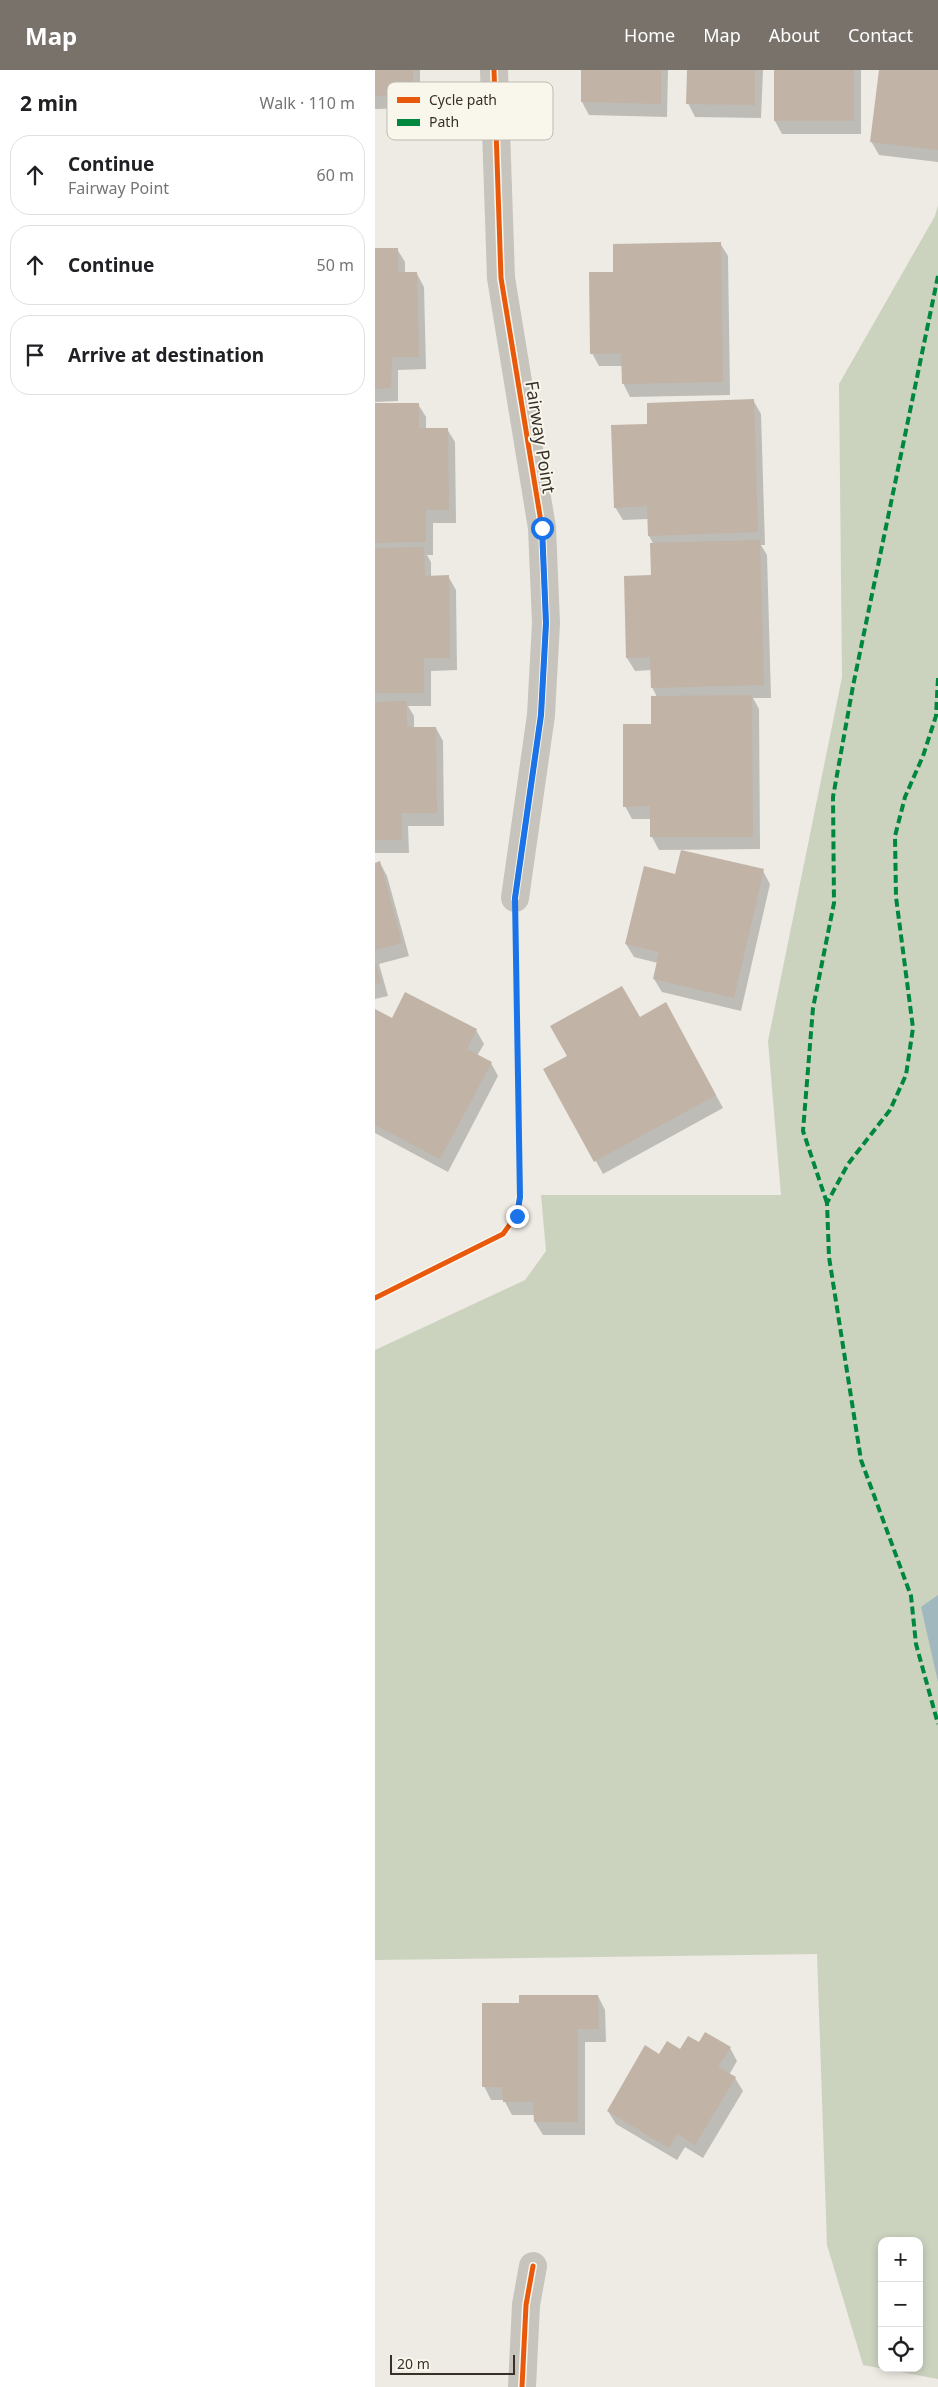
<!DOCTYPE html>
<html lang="en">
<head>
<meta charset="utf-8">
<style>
  :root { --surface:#fff; --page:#f2f2f2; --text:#202124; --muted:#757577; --line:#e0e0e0; --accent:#78726b }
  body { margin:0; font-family:"Noto Sans",sans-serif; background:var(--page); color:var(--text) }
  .controls { position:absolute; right:15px; bottom:15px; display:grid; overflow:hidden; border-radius:10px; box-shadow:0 2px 8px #0003 }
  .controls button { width:45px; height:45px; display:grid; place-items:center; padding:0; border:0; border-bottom:1px solid var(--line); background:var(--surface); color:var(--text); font:25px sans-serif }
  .scale { position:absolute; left:15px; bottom:12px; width:125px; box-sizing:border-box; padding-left:5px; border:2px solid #38312a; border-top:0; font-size:14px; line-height:18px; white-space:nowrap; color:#38312a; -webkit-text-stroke:4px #f9f6ec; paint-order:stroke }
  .stop { position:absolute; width:15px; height:15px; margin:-11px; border:4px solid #1a73e8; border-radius:50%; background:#fff }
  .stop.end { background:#1a73e8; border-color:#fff; box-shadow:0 1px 5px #0008 }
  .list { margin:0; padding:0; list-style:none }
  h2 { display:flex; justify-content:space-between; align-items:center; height:65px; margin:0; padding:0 20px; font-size:21px }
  h2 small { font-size:16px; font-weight:400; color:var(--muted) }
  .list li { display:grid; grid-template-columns:32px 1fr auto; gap:15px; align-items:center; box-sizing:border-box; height:80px; margin:0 10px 10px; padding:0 10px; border:1px solid var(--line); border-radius:20px }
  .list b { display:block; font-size:19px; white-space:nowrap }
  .list p { margin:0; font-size:16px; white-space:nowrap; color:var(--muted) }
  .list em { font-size:16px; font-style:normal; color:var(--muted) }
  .icon { flex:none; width:28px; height:28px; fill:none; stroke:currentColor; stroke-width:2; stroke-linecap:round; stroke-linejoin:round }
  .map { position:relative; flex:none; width:563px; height:2317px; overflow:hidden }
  header { display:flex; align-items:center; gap:30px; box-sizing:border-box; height:70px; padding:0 25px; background:var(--accent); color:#fff }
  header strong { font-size:24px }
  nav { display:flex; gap:28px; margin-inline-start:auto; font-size:18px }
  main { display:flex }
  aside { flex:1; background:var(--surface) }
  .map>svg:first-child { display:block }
  .green { fill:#cbd3bf; fill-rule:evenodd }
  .water { fill:#a1b9be }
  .shadow { fill:#0003 }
  .building { fill:#c1b3a6 }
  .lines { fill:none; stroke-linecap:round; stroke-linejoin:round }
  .path { stroke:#c0bcb5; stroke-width:3; stroke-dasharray:2.5 2.5; stroke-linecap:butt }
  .minor { stroke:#c7c3bd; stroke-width:28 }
  .quiet { stroke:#00873e; stroke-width:4; stroke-dasharray:8 4; stroke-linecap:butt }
  .cycleway-casing { stroke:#f9f6ec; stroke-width:8 }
  .cycleway { stroke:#e8590c; stroke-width:5 }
  .route { stroke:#1a73e8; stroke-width:6 }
  .labels { text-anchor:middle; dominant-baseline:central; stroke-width:4; stroke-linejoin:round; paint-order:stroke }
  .street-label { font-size:18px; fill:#38312a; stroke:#f9f6ec }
  .key { fill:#f9f6ec; stroke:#bfbbb2; stroke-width:1 }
  .key-label { font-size:14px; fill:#38312a }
</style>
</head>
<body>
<header>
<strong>Map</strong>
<nav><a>Home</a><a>Map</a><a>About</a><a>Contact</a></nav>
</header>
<main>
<aside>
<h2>2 min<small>Walk · 110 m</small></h2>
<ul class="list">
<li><svg class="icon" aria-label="ahead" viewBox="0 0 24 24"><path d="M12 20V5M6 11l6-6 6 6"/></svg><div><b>Continue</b><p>Fairway Point</p></div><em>60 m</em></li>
<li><svg class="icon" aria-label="ahead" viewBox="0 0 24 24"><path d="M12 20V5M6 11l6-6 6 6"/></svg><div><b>Continue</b></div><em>50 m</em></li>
<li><svg class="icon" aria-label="arrive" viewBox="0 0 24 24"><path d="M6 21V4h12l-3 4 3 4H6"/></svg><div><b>Arrive at destination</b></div></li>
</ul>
</aside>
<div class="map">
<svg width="563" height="2317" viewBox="0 0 563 2317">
  <rect width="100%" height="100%" fill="#eeebe4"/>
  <path class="green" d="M 563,135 L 563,2309 L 488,2295 L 452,2175 L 442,1884 L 0,1890 L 0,1280 L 150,1210 L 171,1181 L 166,1125 L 406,1125 L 393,971 L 467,607 L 464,314 L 560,146 ZM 507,2171 L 544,2171 L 544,2298 L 507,2298 Z"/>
  <path class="water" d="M 563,1525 L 563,1612 L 546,1537 Z"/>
  <g class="shadow">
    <path d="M 0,0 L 45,0 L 45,38 L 0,39 Z"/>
    <path d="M 207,0 L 293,0 L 292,47 L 214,45 L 207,32 Z"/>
    <path d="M 314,0 L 388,0 L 386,48 L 320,47 L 313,33 Z"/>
    <path d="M 400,0 L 486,0 L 486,64 L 407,64 L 400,51 Z"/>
    <path d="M 505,0 L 563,0 L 563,92 L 504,85 L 496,71 Z"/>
    <path d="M 345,173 L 353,186 L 355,325 L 255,327 L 248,313 L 248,296 L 224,296 L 217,283 L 240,203 Z"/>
    <path d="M 22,179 L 30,192 L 30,204 L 42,204 L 49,217 L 51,299 L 23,300 L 23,331 L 0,332 L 0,180 Z"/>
    <path d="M 378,330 L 386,344 L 390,475 L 386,475 L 392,485 L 396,628 L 378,628 L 384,639 L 385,779 L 284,780 L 277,767 L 276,749 L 257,749 L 250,736 L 277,656 L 282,627 L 277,617 L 277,600 L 260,601 L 252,588 L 278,507 L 279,475 L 274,466 L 273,449 L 248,450 L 240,437 L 274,355 Z"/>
    <path d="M 0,334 L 43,334 L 51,347 L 51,359 L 72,359 L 80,372 L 81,453 L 58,453 L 58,485 L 52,485 L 56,492 L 56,507 L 73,506 L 81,520 L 82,600 L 56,601 L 56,636 L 33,636 L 39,646 L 39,658 L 61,658 L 68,671 L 69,756 L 33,756 L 34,783 L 0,783 Z"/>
    <path d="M 5,793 L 12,806 L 34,886 L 4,894 L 13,926 L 0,929 L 0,794 Z"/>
    <path d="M 388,801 L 395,814 L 366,941 L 287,922 L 279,909 L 283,893 L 259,887 L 251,874 L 301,805 Z"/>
    <path d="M 0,941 L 18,950 L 101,960 L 109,974 L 102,986 L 116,993 L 123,1006 L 73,1102 L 0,1063 Z"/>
    <path d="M 298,947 L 348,1038 L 228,1104 L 170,999 L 264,948 Z"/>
    <path d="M 223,1926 L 230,1940 L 231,1972 L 210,1972 L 210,2065 L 168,2065 L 160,2052 L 160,2045 L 137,2045 L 129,2030 L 116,2030 L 109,2016 L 145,1934 Z"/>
    <path d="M 325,1974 L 355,1978 L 362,1991 L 354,2005 L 360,2008 L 368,2021 L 328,2088 L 310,2077 L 302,2090 L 241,2054 L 233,2041 L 285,1986 Z"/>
  </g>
  <g class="building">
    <path d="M 0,0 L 38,0 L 38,25 L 0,26 Z"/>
    <path d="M 206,0 L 286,0 L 286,34 L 206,32 Z"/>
    <path d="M 312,0 L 380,0 L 380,35 L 311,34 Z"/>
    <rect x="399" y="0" width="80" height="51"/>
    <path d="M 504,0 L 563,0 L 563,80 L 495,72 Z"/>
    <path d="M 346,172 L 348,312 L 247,314 L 246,283 L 215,284 L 214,202 L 238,202 L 238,174 Z"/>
    <path d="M 0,178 L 23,178 L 23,202 L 42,202 L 44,287 L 17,287 L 16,318 L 0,319 Z"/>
    <path d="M 379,329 L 383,462 L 273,466 L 272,436 L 239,438 L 236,355 L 272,354 L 272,333 Z"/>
    <path d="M 0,333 L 44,333 L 44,358 L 73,358 L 74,440 L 51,440 L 51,472 L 0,473 Z"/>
    <path d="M 385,470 L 389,615 L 276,618 L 275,587 L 251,588 L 249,506 L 276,505 L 275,473 Z"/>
    <path d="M 49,477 L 50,506 L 74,505 L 75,588 L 49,588 L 49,623 L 0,623 L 0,478 Z"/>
    <path d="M 377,625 L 378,767 L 275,767 L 275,736 L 248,737 L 248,654 L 276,654 L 276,626 Z"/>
    <path d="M 32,631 L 32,657 L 61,657 L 62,743 L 27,743 L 27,770 L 0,770 L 0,632 Z"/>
    <path d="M 306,780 L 389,799 L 359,928 L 278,909 L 284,882 L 250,874 L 269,796 L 300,804 Z"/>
    <path d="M 5,791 L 27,873 L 0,880 L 0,793 Z"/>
    <path d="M 0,892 L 6,913 L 0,914 Z"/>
    <path d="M 247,916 L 265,947 L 291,932 L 341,1025 L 219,1092 L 168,999 L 192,986 L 175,956 Z"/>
    <path d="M 30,922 L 102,959 L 92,979 L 117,992 L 65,1089 L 0,1055 L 0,939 L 17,948 Z"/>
    <path d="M 144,1925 L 223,1925 L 224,1959 L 203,1959 L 203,2052 L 159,2052 L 158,2032 L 128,2032 L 127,2017 L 107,2017 L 107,1933 L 144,1933 Z"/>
    <path d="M 330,1962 L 356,1977 L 343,1997 L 361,2007 L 320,2075 L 302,2064 L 294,2078 L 232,2041 L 270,1975 L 284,1984 L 292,1971 L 305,1979 L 313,1966 L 324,1972 Z"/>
  </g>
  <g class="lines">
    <path class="path" d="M 141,864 L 145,1127"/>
    <g class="minor">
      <path d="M 119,0 L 126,208 L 167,458 L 171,553 L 166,645 L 140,828"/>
      <path d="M 147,2317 L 151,2235 L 158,2196"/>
    </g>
    <g class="quiet">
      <path d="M 563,608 L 561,646 L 548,686 L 530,727 L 520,766 L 521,827 L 538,958 L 531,1005 L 515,1040 L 473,1094 L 452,1133 L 454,1187 L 486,1390 L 536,1526 L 541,1574 L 563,1654"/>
      <path d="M 452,1133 L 428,1061 L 438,938 L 459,833 L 458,727 L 478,616 L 563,206"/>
    </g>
    <g class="cycleway-casing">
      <g id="cycleway">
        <path d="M 119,0 L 126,208 L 167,458 L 171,553 L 166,645 L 140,828"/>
        <path d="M 0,1228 L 128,1164 L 141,1146 L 145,1127"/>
        <path d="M 147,2317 L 151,2235 L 158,2196"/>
      </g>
    </g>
    <use href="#cycleway" class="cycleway"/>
  </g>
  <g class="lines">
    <path class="route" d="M 142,1146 L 145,1127 L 140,828 L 166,645 L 171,553 L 167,458"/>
  </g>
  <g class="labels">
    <g class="street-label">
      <text transform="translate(166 367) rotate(81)">Fairway Point</text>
    </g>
  </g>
  <rect x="12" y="12" width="166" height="58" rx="8" class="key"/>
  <rect x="22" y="27" width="23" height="6" fill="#e8590c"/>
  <rect x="22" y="49" width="23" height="7" fill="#00873e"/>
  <g class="key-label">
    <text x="54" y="35">Cycle path</text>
    <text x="54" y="57">Path</text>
  </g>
</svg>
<div class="controls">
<button>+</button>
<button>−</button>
<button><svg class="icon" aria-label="locate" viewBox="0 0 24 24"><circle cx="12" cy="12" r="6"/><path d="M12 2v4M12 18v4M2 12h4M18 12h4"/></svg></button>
</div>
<div class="scale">20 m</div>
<div class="stop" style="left:167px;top:458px"></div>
<div class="stop end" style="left:142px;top:1146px"></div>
</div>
</main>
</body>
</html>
